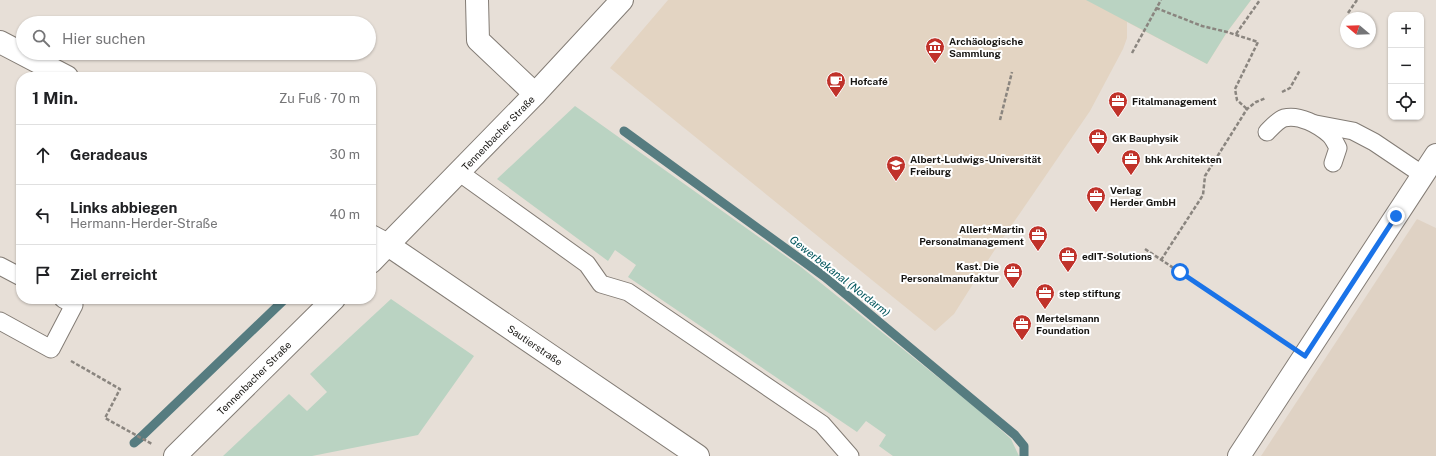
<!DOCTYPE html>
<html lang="de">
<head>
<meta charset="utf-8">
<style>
  :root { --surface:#fff; --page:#f6f6f6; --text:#202124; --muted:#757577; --line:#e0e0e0 }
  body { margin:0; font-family:"Public Sans",sans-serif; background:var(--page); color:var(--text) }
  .controls { position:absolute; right:12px; top:12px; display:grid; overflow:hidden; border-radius:8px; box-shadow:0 1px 3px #0004 }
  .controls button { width:36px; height:36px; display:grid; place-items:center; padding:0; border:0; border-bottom:1px solid var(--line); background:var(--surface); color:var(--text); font:20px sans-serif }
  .compass { position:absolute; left:1340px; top:12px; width:36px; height:36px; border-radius:50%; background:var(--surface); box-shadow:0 1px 3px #0004; rotate:289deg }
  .stop { position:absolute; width:12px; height:12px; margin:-9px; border:3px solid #1a73e8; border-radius:50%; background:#fff }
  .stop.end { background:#1a73e8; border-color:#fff; box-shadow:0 1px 4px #0008 }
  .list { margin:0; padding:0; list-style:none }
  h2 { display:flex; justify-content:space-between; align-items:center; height:52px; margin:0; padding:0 16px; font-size:17px }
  h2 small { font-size:13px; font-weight:400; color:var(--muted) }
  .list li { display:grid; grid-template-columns:26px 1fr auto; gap:12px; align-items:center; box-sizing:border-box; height:60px; padding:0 16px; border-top:1px solid var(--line) }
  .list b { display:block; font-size:15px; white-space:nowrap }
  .list p { margin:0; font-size:13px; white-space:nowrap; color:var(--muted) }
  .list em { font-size:13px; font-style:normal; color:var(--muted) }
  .icon { flex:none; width:22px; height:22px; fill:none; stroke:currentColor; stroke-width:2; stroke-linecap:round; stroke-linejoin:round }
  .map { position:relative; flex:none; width:1436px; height:456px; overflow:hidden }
  .search { position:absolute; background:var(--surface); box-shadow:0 1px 3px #0004; left:16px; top:16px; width:360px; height:44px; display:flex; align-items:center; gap:10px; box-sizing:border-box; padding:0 14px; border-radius:22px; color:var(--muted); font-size:15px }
  .panel { position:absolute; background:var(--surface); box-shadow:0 1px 3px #0004; left:16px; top:72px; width:360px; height:232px; border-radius:16px }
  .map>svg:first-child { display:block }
  .built { fill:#dfd2c4 }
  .education { fill:#e3d4c2 }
  .green { fill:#bad3c2 }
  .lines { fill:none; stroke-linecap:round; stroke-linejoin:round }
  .stream { stroke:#567c80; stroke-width:9 }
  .service-casing { stroke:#837c75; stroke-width:19 }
  .minor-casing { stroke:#837c75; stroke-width:24 }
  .path { stroke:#8a857f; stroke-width:2.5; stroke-dasharray:4 2; stroke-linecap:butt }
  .service { stroke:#fff; stroke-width:17 }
  .minor { stroke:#fff; stroke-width:22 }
  .route { stroke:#1a73e8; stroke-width:5 }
  .labels { text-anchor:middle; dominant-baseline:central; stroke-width:4; stroke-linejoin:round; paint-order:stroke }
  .poi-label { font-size:10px; font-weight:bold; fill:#181613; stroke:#fff; text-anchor:start }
  .street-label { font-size:10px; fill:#181613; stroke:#fff }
  .water-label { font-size:11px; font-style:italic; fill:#00555c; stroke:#fff }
</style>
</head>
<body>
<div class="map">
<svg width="1436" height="456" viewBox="0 0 1436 456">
  <rect width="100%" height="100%" fill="#e7dfd7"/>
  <path class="built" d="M 1417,219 L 1436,228 L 1436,456 L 1261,456 Z"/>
  <path class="education" d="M 668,0 L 1251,0 L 1227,32 L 1207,64 L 1127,22 L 1127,38 L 1123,49 L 1090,111 L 992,254 L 954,314 L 935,331 L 610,68 Z"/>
  <g class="green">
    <path d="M 1086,0 L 1251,0 L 1227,32 L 1207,64 Z"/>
    <path d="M 575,106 L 801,267 L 981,412 L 1011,439 L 1019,456 L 893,456 L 879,446 L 886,435 L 866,421 L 857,432 L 628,277 L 636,265 L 615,250 L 608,261 L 497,179 Z"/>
    <path d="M 391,299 L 474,356 L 418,435 L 312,456 L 223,456 L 289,394 L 307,411 L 327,392 L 310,374 Z"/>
  </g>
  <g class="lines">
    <g class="stream">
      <path d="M 624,131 L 825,277 L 1015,435 L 1024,446 L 1024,456"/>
      <path d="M 141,437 L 285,299"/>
      <path d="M 134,443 L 140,438"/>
    </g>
    <g class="service-casing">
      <g id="service">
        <path d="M 1316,124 L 1353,131 L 1374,142 L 1423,175"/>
        <path d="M 1267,132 C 1272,127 1278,120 1284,118 C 1299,114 1319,125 1330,135 C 1333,138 1336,144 1338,148 L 1333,163"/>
        <path d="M 460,173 L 587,264 L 601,284 L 628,292 L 822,424 L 850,456"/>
        <path d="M 0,266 L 21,277"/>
        <path d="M 0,321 L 51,349 L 74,305 L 63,299"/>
      </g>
    </g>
    <g class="minor-casing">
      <g id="minor">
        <path d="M 477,0 L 478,40 L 535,94"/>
        <path d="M 0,42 L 67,77"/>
        <path d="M 371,236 L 388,245 L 698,456"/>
        <path d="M 371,262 L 535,94 L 622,0"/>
        <path d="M 175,456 L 334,299"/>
        <path d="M 1239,456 L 1436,155"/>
      </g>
    </g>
    <g class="path">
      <path d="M 1156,8 L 1202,26 L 1227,32 L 1258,42 L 1235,89 L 1237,100 L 1247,109"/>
      <path d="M 1348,13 L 1357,0"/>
      <path d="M 1236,34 L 1260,0"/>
      <path d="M 1132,53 L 1161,0"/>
      <path d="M 1282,92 L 1290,88 L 1300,70"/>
      <path d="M 1000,120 L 1012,72"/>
      <path d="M 1145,249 L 1283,341"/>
      <path d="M 1161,260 L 1203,195 L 1205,176 L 1247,109 L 1256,102 L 1266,98"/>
      <path d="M 71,361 L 120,389 L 105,418 L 152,444"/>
    </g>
    <use href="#service" class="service"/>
    <use href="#minor" class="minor"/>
  </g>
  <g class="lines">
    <path class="route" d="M 1180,272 L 1305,356 L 1396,216"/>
  </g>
  <defs>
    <g id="museum-pin" transform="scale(1)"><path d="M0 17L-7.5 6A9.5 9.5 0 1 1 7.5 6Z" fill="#c0322a" stroke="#fff"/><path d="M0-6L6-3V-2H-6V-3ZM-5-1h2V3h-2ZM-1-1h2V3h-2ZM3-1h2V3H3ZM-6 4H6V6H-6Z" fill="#fff"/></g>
    <g id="cafe-pin" transform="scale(1)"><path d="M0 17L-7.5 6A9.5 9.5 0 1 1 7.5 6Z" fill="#c0322a" stroke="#fff"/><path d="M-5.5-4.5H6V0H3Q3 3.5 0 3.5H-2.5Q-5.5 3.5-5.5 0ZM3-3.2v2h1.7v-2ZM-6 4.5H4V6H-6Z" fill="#fff"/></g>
    <g id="office-pin" transform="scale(1)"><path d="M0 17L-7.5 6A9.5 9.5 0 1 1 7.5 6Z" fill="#c0322a" stroke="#fff"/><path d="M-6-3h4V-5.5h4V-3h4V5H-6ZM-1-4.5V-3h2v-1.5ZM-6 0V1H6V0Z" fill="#fff"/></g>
    <g id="university-pin" transform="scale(1)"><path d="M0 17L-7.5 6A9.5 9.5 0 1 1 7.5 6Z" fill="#c0322a" stroke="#fff"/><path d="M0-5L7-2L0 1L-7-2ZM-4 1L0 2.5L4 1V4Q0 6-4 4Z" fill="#fff"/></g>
  </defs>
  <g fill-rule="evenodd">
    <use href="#museum-pin" x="935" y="47"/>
    <use href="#cafe-pin" x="836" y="81"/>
    <use href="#office-pin" x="1118" y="101"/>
    <use href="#office-pin" x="1098" y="138"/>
    <use href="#office-pin" x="1131" y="159"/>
    <use href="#university-pin" x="896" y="165"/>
    <use href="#office-pin" x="1096" y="196"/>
    <use href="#office-pin" x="1038" y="235"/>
    <use href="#office-pin" x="1068" y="256"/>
    <use href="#office-pin" x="1013" y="272"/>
    <use href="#office-pin" x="1045" y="293"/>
    <use href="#office-pin" x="1022" y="324"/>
  </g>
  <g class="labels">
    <g class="poi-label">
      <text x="949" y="41">Archäologische<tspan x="949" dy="12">Sammlung</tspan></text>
      <text x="850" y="81">Hofcafé</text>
      <text x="1132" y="101">Fitalmanagement</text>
      <text x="1112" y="138">GK Bauphysik</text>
      <text x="910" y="159">Albert-Ludwigs-Universität<tspan x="910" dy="12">Freiburg</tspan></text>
      <text x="1145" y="159">bhk Architekten</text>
      <text x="1110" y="190">Verlag<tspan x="1110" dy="12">Herder GmbH</tspan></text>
      <text x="1024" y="229" text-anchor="end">Allert+Martin<tspan x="1024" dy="12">Personalmanagement</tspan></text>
      <text x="1082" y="256">edIT-Solutions</text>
      <text x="999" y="266" text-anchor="end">Kast. Die<tspan x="999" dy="12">Personalmanufaktur</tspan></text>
      <text x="1059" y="293">step stiftung</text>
      <text x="1036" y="318">Mertelsmann<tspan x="1036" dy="12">Foundation</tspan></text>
    </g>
    <g class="street-label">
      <text transform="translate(498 133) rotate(-46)">Tennenbacher Straße</text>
      <text transform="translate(535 345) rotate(34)">Sautierstraße</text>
      <text transform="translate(254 378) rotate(-45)">Tennenbacher Straße</text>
    </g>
    <g class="water-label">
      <text transform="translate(840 276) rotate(38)">Gewerbekanal (Nordarm)</text>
    </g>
  </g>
</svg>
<div class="controls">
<button>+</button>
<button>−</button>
<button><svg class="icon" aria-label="locate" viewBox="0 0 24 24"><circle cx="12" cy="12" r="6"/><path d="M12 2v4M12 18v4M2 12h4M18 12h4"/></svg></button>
</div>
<svg class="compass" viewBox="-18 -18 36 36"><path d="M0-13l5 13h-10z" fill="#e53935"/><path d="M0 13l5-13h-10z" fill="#757577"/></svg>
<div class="stop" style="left:1180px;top:272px"></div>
<div class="stop end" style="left:1396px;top:216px"></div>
<div class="search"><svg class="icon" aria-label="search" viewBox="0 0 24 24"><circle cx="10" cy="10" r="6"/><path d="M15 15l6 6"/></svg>Hier suchen</div>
<section class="panel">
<h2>1 Min.<small>Zu Fuß · 70 m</small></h2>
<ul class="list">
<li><svg class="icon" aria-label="ahead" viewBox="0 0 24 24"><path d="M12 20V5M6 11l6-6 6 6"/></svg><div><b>Geradeaus</b></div><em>30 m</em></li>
<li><svg class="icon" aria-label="left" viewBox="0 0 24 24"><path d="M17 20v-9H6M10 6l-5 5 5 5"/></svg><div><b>Links abbiegen</b><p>Hermann-Herder-Straße</p></div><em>40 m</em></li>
<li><svg class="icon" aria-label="arrive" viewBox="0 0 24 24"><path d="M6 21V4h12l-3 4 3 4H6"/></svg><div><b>Ziel erreicht</b></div></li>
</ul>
</section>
</div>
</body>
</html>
